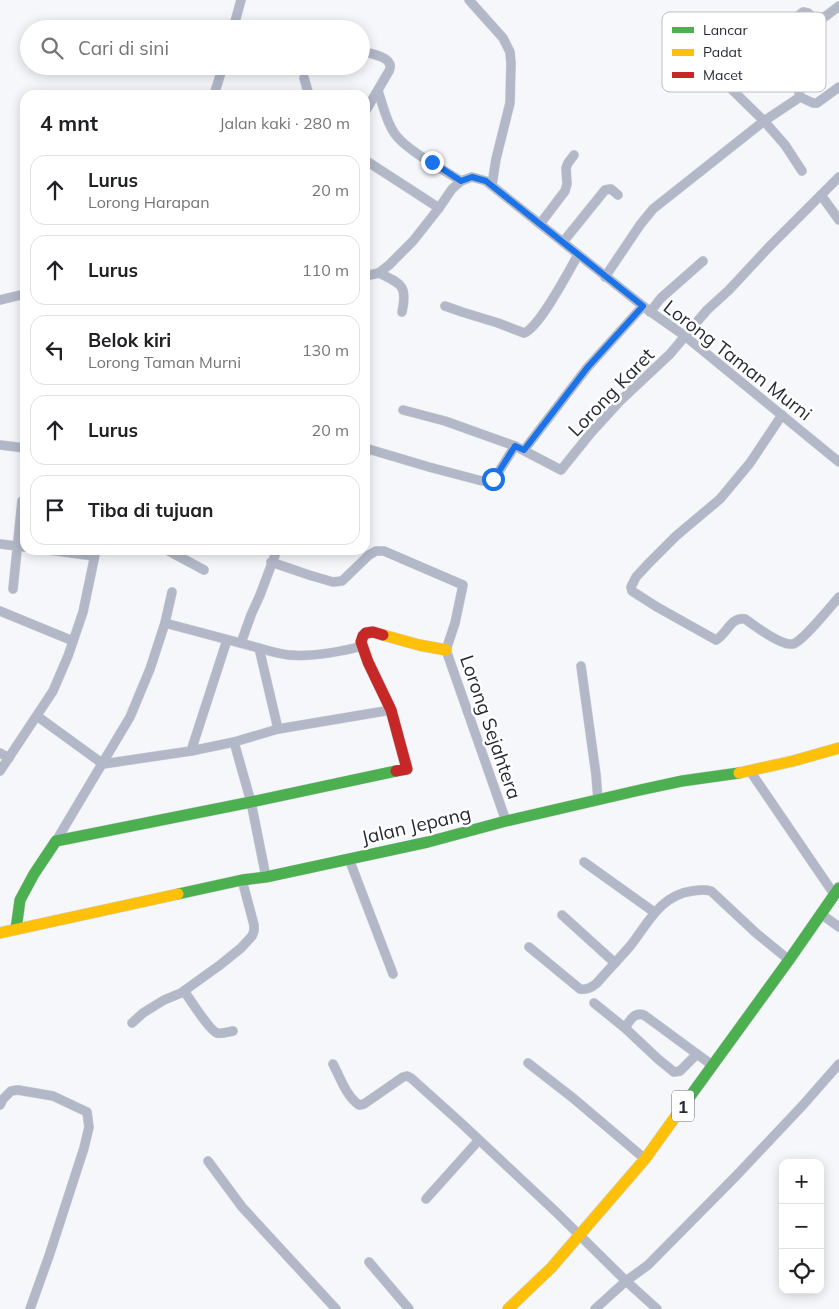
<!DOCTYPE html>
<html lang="id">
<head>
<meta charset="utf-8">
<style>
  :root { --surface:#fff; --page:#f2f2f2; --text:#202124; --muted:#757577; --line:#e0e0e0 }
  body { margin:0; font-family:Mulish,sans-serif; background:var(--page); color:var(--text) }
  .controls { position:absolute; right:15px; bottom:15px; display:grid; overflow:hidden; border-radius:10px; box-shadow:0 2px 12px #0003 }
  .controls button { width:45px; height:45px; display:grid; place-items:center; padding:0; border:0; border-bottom:1px solid var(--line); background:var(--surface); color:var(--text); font:25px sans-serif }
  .stop { position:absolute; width:15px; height:15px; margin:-11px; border:4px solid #1a73e8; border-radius:50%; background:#fff }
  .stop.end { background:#1a73e8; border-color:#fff; box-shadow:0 1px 5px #0008 }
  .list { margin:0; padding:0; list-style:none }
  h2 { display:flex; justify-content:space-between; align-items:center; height:65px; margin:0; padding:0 20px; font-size:21px }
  h2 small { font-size:16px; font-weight:400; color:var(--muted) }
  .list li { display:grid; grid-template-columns:32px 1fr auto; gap:15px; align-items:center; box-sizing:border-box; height:70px; margin:0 10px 10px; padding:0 10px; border:1px solid var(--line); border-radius:15px }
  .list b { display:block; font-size:19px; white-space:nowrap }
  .list p { margin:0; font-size:16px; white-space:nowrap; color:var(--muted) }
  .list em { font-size:16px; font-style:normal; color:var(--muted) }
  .icon { flex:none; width:28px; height:28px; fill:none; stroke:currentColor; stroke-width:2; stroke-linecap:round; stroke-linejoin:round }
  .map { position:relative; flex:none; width:839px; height:1309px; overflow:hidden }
  .search { position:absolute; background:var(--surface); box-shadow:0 2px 12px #0003; left:20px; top:20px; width:350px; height:55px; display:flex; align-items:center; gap:12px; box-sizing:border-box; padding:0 18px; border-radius:28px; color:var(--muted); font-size:19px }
  .panel { position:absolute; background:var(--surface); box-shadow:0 2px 12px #0003; left:20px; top:90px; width:350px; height:465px; border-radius:15px }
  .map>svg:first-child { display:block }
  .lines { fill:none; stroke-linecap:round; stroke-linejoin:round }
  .street-casing { stroke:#d1d2d6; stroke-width:10 }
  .fast-casing { stroke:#d1d2d6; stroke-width:12 }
  .slow-casing { stroke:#d1d2d6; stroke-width:12 }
  .jam-casing { stroke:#d1d2d6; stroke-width:12 }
  .street { stroke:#b2b8c8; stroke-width:9 }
  .fast { stroke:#4caf50; stroke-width:11 }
  .slow { stroke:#ffc107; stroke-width:11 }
  .jam { stroke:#c62828; stroke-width:11 }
  .route { stroke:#1a73e8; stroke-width:6 }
  .labels { text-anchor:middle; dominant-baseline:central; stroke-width:5; stroke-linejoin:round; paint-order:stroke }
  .shield { fill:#fff; stroke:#686b71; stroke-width:1 }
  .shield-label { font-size:18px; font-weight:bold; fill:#282b34 }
  .street-label { font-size:19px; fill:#282b34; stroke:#fff }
  .key { fill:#fff; stroke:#bebfc2; stroke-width:1 }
  .key-label { font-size:14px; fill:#282b34 }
</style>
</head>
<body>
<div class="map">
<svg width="839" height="1309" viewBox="0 0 839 1309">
  <rect width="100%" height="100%" fill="#f5f7fa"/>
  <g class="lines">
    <g class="street-casing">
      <g id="street">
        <path d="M 469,0 L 503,38 L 510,52 L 511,63 L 510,103 L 496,159 L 492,185"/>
        <path d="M 234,25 L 257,29"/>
        <path d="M 233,29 L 241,0"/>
        <path d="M 782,29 L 808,63 C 807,69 805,70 802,75 C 797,82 798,89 800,97"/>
        <path d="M 771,37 L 803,12 L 808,13 L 816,20 L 826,16 L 839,6"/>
        <path d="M 696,41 L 702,58 L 712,70 L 764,121 L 785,145 L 802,171"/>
        <path d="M 361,51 C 368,53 386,56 389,63 C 391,65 390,69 389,71 L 365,112"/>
        <path d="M 304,78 L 309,95"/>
        <path d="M 378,91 C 383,105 386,122 395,134 C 406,150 444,170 461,181"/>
        <path d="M 214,95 L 223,66"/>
        <path d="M 800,97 L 813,103 L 817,103 L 839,87"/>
        <path d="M 365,160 L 439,208"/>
        <path d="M 821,195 L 839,220"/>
        <path d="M 540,224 L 565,191 L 567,184 L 566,168 L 568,163 L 574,155"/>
        <path d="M 563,242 L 605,190 L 611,189 L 618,195"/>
        <path d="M 379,273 C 401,284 408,285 402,312"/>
        <path d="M 365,276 L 379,273 L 389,265 L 413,241 L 439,208 L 452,189 L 461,181 L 472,177 L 486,181 L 648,310 L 685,336 L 839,462"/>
        <path d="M 605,277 L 640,225 L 653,209 L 764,121 L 800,97"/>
        <path d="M 0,300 L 25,294"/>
        <path d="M 445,306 L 462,312 L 498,323 L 524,333 C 540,327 568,272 578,255"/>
        <path d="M 650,312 L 661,298 L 703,261"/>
        <path d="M 403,410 L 445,421 L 515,446 L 561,470 L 590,434 L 621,400 L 670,354 L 707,310 L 729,290 L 769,247 L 839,177"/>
        <path d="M 782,415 L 750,463 L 720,499 L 676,536 L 649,563 L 636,577 L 631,587 L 632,591 L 657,607 L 716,640 C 727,634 731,616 745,619 C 757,627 771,639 785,643 C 787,644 791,644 793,644 C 803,641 831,606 839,597"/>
        <path d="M 0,445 L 25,448"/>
        <path d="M 365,448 L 429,467 L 482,481 L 489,481 L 498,473 L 515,446"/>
        <path d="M 524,450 L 587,368 L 643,306"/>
        <path d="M 0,544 L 25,547"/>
        <path d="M 49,550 L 94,556"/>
        <path d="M 167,550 L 204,570"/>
        <path d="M 271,562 L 309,575 L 333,582 L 342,581 L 369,555 L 376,551 L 384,551 L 463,585 L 455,623 L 446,650 L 506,821"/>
        <path d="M 13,589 L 22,501"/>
        <path d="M 0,611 L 73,641"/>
        <path d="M 165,623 L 259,648 L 278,729"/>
        <path d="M 241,643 L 251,615 L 260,595 L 277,550"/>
        <path d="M 259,648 C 269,651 279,654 289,655 C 313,657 339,652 363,646"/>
        <path d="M 581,666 L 596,775 L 598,800"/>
        <path d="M 37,716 L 103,764 L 191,751 L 234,742"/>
        <path d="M 191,751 L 227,640"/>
        <path d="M 0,753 L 9,758"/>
        <path d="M 0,771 L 53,691 L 68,656 L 83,612 L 96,550"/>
        <path d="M 750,771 L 834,894"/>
        <path d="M 56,841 L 130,717 L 150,669 L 165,623 L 172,592"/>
        <path d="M 349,859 L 393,974"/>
        <path d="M 584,862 L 654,912"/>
        <path d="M 266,877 L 251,802 L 234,742 L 278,729 L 391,710"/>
        <path d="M 821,914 L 839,927"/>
        <path d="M 562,915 L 615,963"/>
        <path d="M 529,947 L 580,989 C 588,990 592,987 597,983 C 608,970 620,958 631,945 C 648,923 661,895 692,891 C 699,890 704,889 711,891 L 756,933 L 789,960"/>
        <path d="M 184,991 C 190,999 209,1030 217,1033 C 222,1034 228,1032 233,1031"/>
        <path d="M 594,1003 L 625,1028 L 658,1059 L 674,1072 L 680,1071 L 697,1054 L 712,1065"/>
        <path d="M 132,1023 L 143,1013 L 164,1000 L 181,993 L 220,965 L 241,948 L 252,936 L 254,931 L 254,925 L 242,880"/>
        <path d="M 625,1028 C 630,1020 634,1012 644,1015 L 697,1054"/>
        <path d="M 528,1063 L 573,1098 L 645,1159"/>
        <path d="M 333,1064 C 340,1077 346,1096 359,1105 L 364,1104 L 403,1077 L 407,1076 L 411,1078 L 460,1122 L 556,1212 L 626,1281 L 657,1309"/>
        <path d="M 0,1105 L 3,1099 L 11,1091 L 18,1090 L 53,1096 L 87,1112 L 89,1127 L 84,1148 L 49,1256 L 30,1309"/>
        <path d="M 208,1161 L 242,1207 L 336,1309"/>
        <path d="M 426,1199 L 479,1140"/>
        <path d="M 369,1262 L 409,1309"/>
        <path d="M 595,1309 L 626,1281 L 648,1265 L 736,1176 L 803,1105 L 839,1064"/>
      </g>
    </g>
    <g class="fast-casing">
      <g id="fast">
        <path d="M 178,894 L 242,880 L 266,877 L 428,842 L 506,821 L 640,790 L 682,781 L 739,773"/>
        <path d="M 16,929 L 20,900 L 34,874 L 56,841 L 251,802 L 396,771"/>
        <path d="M 678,1113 L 789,960 L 839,888"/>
      </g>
    </g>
    <g class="slow-casing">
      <g id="slow">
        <path d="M 383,635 L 419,645 L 446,650"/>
        <path d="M 739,773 L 793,761 L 839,748"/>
        <path d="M 0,933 L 178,894"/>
        <path d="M 508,1309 L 551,1268 L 645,1159 L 678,1113"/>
      </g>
    </g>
    <g class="jam-casing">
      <path id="jam" d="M 383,635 L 373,632 L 366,633 L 363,636 L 361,642 L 368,662 L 391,710 L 407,769 L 396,771"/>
    </g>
    <use href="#street" class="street"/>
    <use href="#fast" class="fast"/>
    <use href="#slow" class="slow"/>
    <use href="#jam" class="jam"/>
  </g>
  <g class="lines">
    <path class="route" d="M 432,162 L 461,181 L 472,177 L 486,181 L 643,306 L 587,368 L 524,450 L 515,446 L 498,473 L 493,479"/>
  </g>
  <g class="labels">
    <rect class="shield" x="672" y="1090.5" width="22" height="31" rx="4"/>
    <g class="shield-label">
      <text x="683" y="1106">1</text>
    </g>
    <g class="street-label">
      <text transform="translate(738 360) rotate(38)">Lorong Taman Murni</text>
      <text transform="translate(611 392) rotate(-46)">Lorong Karet</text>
      <text transform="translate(491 727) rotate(71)">Lorong Sejahtera</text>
      <text transform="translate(416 825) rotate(-13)">Jalan Jepang</text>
    </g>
  </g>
  <rect x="662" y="12" width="164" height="80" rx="8" class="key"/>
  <rect x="672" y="27" width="22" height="6" fill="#4caf50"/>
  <rect x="672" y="49" width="22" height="7" fill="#ffc107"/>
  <rect x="672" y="72" width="22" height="6" fill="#c62828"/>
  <g class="key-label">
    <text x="703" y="35">Lancar</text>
    <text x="703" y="57">Padat</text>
    <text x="703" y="80">Macet</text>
  </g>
</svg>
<div class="controls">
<button>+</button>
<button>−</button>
<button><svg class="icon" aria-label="locate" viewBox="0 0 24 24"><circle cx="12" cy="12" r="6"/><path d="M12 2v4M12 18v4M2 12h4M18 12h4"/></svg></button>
</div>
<div class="stop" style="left:493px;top:479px"></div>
<div class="stop end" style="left:432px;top:162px"></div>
<div class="search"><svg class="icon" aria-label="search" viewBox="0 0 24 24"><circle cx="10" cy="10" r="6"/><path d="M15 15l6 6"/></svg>Cari di sini</div>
<section class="panel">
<h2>4 mnt<small>Jalan kaki · 280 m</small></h2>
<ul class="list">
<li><svg class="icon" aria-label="ahead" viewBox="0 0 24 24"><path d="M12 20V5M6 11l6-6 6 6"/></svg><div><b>Lurus</b><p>Lorong Harapan</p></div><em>20 m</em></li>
<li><svg class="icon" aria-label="ahead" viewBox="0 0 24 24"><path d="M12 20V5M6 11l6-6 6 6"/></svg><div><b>Lurus</b></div><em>110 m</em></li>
<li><svg class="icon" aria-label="left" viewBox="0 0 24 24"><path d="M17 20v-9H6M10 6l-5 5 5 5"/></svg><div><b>Belok kiri</b><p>Lorong Taman Murni</p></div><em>130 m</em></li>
<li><svg class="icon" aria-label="ahead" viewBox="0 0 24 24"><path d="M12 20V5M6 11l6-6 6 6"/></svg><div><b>Lurus</b></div><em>20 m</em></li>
<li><svg class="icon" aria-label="arrive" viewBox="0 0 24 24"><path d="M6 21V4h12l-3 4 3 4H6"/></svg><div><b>Tiba di tujuan</b></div></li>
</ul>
</section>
</div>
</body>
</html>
